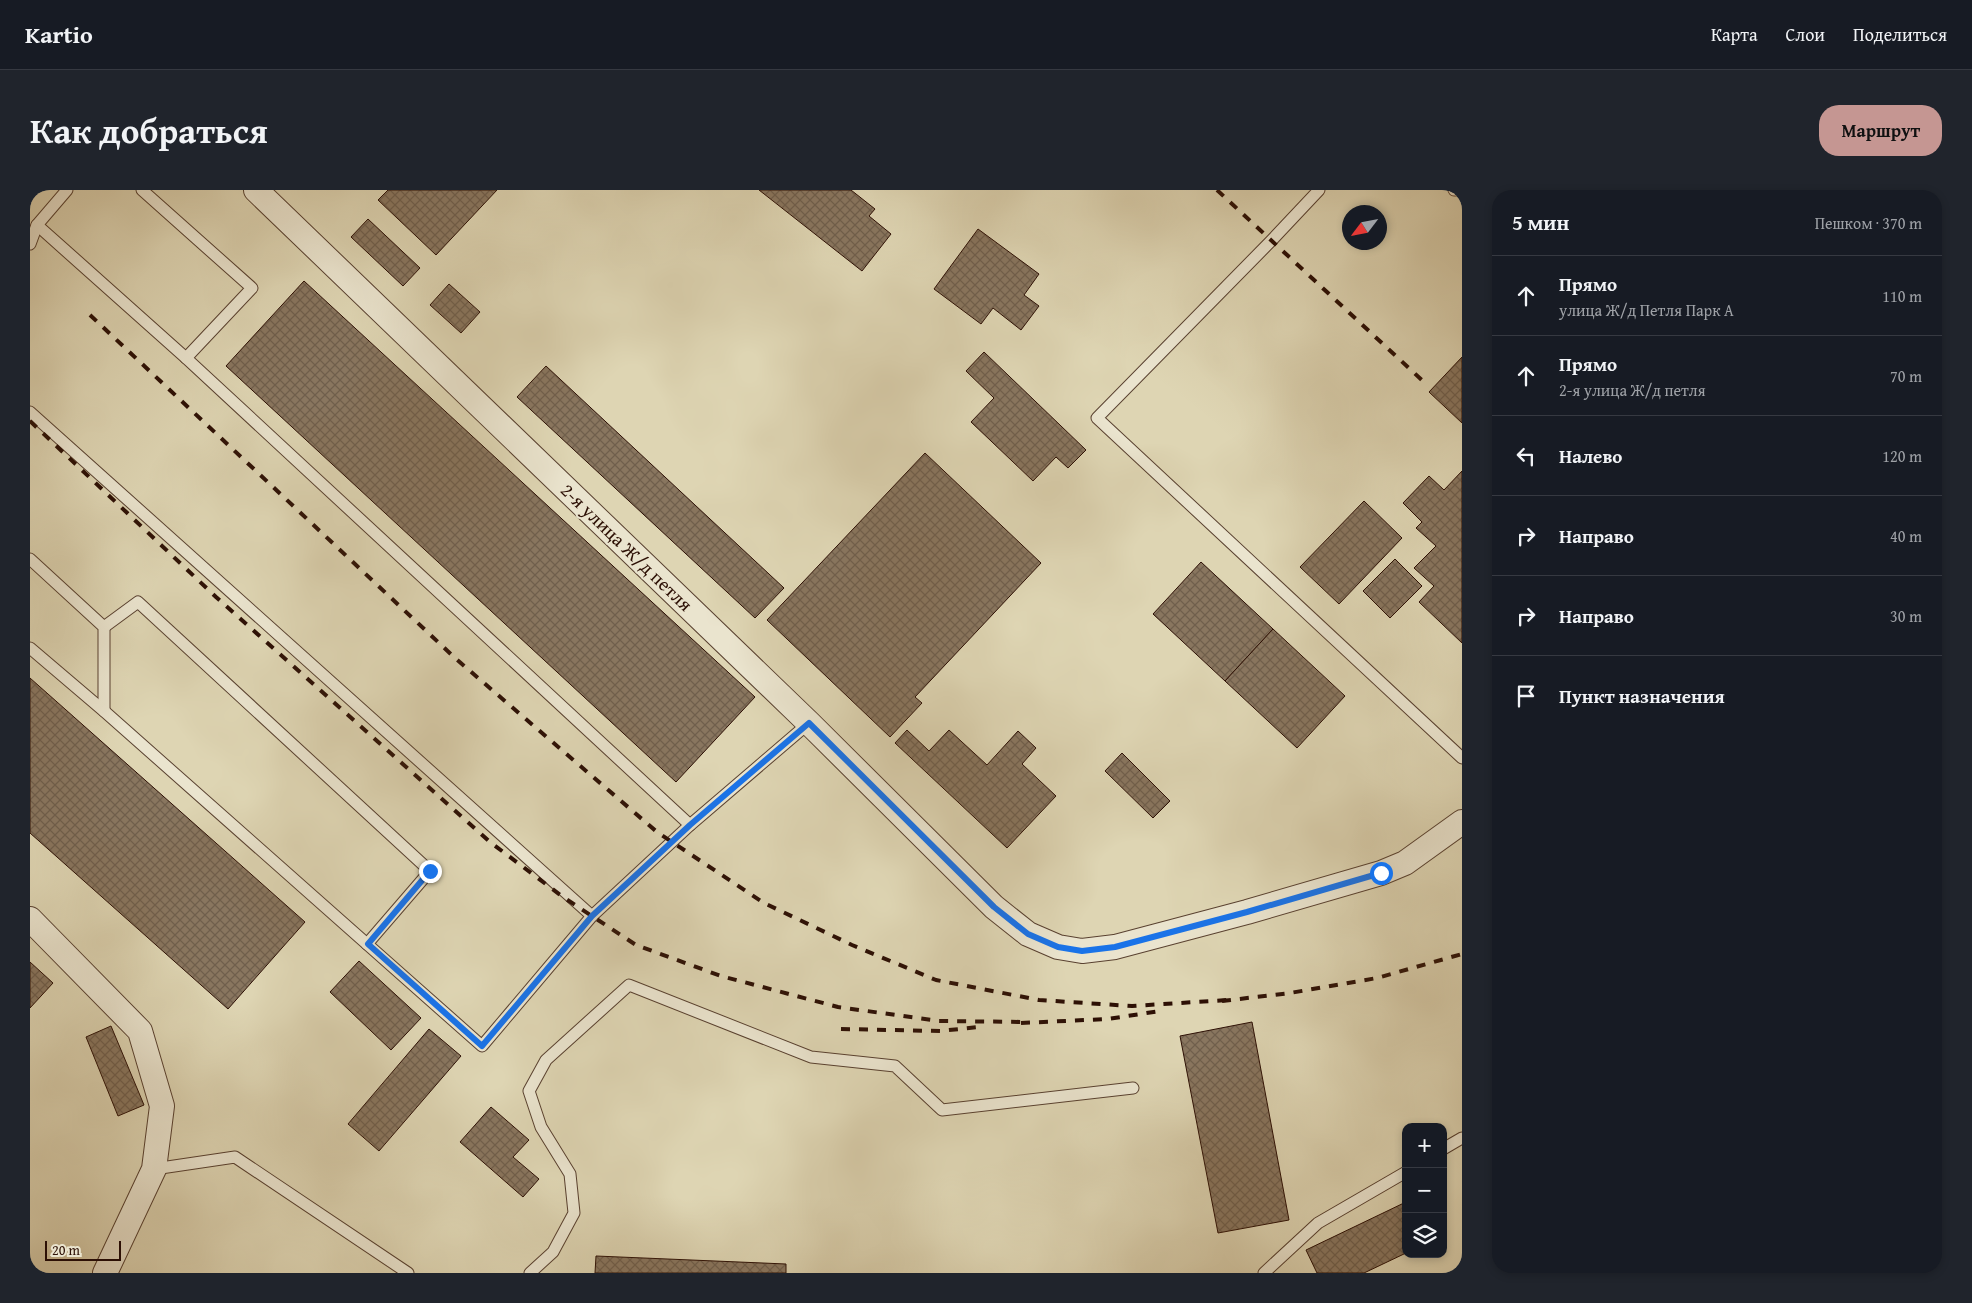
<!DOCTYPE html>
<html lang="ru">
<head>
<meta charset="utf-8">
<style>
  :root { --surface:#171b24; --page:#20242c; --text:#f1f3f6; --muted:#9ea1a6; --line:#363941; --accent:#c59692 }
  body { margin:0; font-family:"Gentium Book Plus",serif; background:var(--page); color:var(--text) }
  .controls { position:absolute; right:15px; bottom:15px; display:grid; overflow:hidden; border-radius:10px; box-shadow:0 2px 8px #0003 }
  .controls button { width:45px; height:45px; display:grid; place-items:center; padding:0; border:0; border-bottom:1px solid var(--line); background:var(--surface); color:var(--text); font:25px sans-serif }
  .compass { position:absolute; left:1312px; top:15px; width:45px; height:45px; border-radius:50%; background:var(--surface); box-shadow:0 2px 8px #0003; rotate:238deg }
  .scale { position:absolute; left:15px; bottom:12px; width:76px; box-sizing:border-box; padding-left:5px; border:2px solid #2d1005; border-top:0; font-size:14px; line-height:18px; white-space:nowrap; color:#2d1005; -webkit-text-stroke:4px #eae4ce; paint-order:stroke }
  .stop { position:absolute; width:15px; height:15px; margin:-11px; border:4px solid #1a73e8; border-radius:50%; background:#fff }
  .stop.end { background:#1a73e8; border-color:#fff; box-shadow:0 1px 5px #0008 }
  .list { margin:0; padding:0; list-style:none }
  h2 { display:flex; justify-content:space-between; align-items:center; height:65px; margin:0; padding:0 20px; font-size:21px }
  h2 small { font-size:16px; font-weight:400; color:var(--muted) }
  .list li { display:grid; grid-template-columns:32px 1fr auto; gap:15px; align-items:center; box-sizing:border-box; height:80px; padding:0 20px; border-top:1px solid var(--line) }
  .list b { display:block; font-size:19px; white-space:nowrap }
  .list p { margin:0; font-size:16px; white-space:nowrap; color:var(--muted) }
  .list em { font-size:16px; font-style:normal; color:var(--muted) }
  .icon { flex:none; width:28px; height:28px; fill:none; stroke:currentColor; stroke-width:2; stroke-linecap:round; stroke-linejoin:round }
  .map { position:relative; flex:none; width:1432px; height:1083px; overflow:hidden; border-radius:20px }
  header { display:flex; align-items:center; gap:30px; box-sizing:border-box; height:70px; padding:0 25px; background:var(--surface); border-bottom:1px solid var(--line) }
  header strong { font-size:24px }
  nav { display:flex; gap:28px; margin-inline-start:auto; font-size:18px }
  .intro { display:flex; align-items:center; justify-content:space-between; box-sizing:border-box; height:120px; padding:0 30px }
  h1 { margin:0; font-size:35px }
  .button { padding:12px 22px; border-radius:20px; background:var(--accent); color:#111; font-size:18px; font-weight:700 }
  main { display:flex; gap:30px; padding:0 30px }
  aside { flex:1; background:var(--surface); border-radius:20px; box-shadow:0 2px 8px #0003 }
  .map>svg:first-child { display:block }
  .building { fill:url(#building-cross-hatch); stroke:#2d1005 }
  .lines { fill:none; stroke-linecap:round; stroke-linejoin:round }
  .lane-casing { stroke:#594130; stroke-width:13 }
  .street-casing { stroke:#594130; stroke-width:26 }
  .lane { stroke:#eae4ce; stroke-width:11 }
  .street { stroke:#eae4ce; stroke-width:24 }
  .rail { stroke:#2d1005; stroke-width:4; stroke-dasharray:9 9; stroke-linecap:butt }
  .route { stroke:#1a73e8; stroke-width:6 }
  .labels { text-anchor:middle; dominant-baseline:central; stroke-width:4; stroke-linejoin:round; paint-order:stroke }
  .street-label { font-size:19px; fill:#2d1005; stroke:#eae4ce }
</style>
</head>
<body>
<header>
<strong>Kartio</strong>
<nav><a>Карта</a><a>Слои</a><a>Поделиться</a></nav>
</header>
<div class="intro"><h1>Как добраться</h1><a class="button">Маршрут</a></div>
<main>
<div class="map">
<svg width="1432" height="1083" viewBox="0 0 1432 1083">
  <defs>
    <pattern id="building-cross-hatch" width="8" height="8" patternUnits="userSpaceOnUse" patternTransform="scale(1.25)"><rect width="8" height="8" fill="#89765f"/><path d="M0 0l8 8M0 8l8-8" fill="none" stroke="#705f4c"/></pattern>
  </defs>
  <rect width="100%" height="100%" fill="#ded5b3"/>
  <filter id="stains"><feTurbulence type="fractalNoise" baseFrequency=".004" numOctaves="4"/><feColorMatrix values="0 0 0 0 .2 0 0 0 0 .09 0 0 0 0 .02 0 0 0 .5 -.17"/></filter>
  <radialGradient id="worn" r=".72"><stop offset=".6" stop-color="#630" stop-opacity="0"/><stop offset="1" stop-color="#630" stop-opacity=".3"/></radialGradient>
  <g class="building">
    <path d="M 358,0 L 467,0 L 406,65 L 348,10 Z"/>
    <path d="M 729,0 L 821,0 L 845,19 L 839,26 L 861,44 L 832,81 Z"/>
    <path d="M 338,29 L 390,78 L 373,96 L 321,47 Z"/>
    <path d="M 948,39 L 1009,84 L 994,105 L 1009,116 L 991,140 L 963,118 L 951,134 L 904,99 Z"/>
    <path d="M 274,91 L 725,507 L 646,592 L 196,176 Z"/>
    <path d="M 419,94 L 450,122 L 431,143 L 400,115 Z"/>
    <path d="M 954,162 L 1056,260 L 1038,278 L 1026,267 L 1003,291 L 941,232 L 964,208 L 936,181 Z"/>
    <path d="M 1432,167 L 1432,233 L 1399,202 Z"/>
    <path d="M 516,176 L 754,398 L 725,428 L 487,207 Z"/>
    <path d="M 895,263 L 1011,373 L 885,507 L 892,513 L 860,547 L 737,430 Z"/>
    <path d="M 1432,281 L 1432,453 L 1389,412 L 1404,396 L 1384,378 L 1406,356 L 1386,338 L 1392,332 L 1373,313 L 1399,286 L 1414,300 Z"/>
    <path d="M 1334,311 L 1372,348 L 1309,414 L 1270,377 Z"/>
    <path d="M 1365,369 L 1392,396 L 1360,428 L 1333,401 Z"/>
    <path d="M 1171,372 L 1243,439 L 1195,491 L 1123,424 Z"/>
    <path d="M 1243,439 L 1315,506 L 1267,558 L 1195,491 Z"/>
    <path d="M 0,488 L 275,732 L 198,819 L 0,643 Z"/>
    <path d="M 877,540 L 899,561 L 919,540 L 957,575 L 988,541 L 1006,558 L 992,574 L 1026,606 L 977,658 L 865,553 Z"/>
    <path d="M 1092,563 L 1140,611 L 1123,628 L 1075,581 Z"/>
    <path d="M 329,771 L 391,828 L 361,860 L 300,802 Z"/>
    <path d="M 0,772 L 23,793 L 0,818 Z"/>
    <path d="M 1222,832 L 1259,1030 L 1188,1043 L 1150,846 Z"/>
    <path d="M 81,836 L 114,915 L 88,926 L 56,847 Z"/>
    <path d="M 399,839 L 431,866 L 349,961 L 318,934 Z"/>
    <path d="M 461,917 L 499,950 L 483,967 L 509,989 L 493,1007 L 430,952 Z"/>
    <path d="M 1376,1012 L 1376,1063 L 1334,1083 L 1287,1083 L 1276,1060 Z"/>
    <path d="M 566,1066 L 756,1074 L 756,1083 L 565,1083 Z"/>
  </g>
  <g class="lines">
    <g class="lane-casing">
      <g id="lane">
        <path d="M 112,0 L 222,98 L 156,168"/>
        <path d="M 1289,0 L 1241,51 L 1067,228 L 1432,568"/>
        <path d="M 1424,0 L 1428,0"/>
        <path d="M 7,35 L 156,168 L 660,635"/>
        <path d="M 0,54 L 7,35 L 37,0"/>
        <path d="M 0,222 L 562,726"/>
        <path d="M 0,369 L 74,437 L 74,521"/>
        <path d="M 74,437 L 108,412 L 400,681 L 337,754"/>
        <path d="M 0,458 L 74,521 L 452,856 L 562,726 L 660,635 L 779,533"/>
        <path d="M 1413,959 L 1432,948"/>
        <path d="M 124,979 L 205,967 L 378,1083"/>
        <path d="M 500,1083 L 523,1062 L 544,1023 L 540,984 L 511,937 L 499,901 L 516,870 L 599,795 L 781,867 L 865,876 L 912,920 L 1103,898"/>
        <path d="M 1234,1083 L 1288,1033 L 1376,982"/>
      </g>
    </g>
    <g class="street-casing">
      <g id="street">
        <path d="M 226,0 L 779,533 L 964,717 L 998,744 L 1028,757 L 1052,761 L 1085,757 L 1217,722 L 1351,683 L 1375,673 L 1432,632"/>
        <path d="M 0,729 L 110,841 L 132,916 L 124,979 L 75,1083"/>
      </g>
    </g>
    <use href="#lane" class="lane"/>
    <use href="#street" class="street"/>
    <g class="rail">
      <path d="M 1187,0 L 1395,193"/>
      <path d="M 60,125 L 425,468 L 627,642 L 734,713 L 822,755 L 906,790 L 1009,810 L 1102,816 L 1198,810"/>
      <path d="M 0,231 L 186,407 L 460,652 L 533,707 L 606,755 L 691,786 L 808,817 L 909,831 L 997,832"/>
      <path d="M 1192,811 L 1260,803 L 1347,788 L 1432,764"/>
      <path d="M 991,833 L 1078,829 L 1130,821"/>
      <path d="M 811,839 L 910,841 L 949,837"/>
      <path d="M 0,1077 L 9,1083"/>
      <path d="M 1428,1083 L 1432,1081"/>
    </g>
  </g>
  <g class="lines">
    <path class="route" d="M 400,681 L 338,754 L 452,856 L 562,726 L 660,635 L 779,533 L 964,717 L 998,744 L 1028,757 L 1052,761 L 1085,757 L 1217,722 L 1351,683"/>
  </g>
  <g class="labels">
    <g class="street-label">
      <text transform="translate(597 357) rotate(44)">2-я улица Ж/д петля</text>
    </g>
  </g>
  <rect width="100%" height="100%" filter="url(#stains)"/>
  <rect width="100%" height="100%" fill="url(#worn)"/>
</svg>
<div class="controls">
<button>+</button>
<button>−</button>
<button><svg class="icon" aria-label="layers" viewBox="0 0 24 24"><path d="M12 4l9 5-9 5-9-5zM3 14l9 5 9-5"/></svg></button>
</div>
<svg class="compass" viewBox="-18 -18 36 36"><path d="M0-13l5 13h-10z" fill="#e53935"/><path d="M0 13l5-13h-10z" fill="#9ea1a6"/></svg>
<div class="scale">20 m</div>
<div class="stop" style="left:1351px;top:683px"></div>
<div class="stop end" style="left:400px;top:681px"></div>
</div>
<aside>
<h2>5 мин<small>Пешком · 370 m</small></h2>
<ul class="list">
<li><svg class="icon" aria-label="ahead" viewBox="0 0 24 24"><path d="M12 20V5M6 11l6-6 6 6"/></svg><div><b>Прямо</b><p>улица Ж/д Петля Парк А</p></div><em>110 m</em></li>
<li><svg class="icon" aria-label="ahead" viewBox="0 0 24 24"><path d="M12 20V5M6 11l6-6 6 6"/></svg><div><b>Прямо</b><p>2-я улица Ж/д петля</p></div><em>70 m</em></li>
<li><svg class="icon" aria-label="left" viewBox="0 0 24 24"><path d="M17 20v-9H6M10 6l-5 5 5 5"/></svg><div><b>Налево</b></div><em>120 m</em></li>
<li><svg class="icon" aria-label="right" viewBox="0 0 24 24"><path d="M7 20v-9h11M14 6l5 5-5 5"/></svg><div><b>Направо</b></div><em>40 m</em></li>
<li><svg class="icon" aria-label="right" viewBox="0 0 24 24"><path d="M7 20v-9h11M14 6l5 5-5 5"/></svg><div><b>Направо</b></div><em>30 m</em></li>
<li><svg class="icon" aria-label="arrive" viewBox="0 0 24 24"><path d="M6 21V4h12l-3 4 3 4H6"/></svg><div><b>Пункт назначения</b></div></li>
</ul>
</aside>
</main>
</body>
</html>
